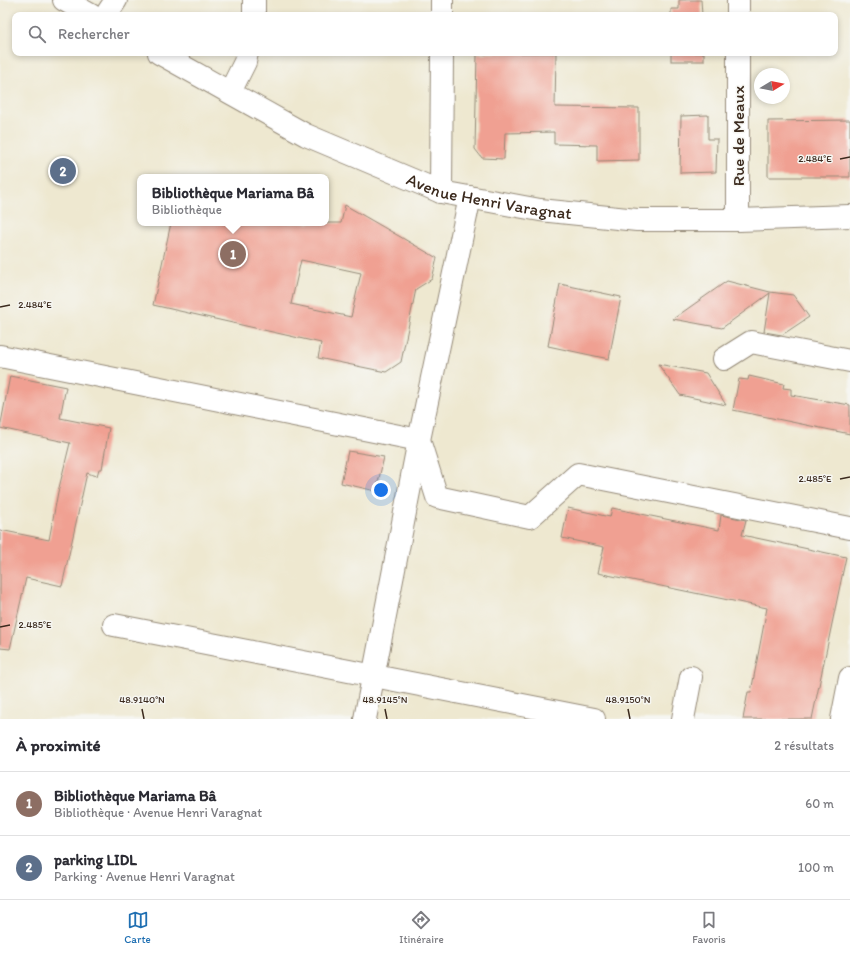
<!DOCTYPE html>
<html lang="fr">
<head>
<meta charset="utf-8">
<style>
  :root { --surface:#fff; --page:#f7f7f7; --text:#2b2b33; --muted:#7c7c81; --line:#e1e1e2; --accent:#1f6fb2 }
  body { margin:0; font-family:Itim,sans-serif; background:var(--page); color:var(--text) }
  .compass { position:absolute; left:754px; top:68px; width:36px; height:36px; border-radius:50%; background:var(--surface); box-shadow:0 2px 6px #0003; rotate:80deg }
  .you { position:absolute; left:381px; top:490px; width:14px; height:14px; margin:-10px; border:3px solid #fff; border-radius:50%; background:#1a73e8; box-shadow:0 0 0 6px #1a73e833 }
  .badge { display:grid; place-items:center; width:26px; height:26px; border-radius:50%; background:var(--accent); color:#fff; font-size:13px; font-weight:700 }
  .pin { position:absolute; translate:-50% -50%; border:2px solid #fff; box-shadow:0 1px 4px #0006 }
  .popup { position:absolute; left:137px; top:174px; width:192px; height:52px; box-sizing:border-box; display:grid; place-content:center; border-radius:8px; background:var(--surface); filter:drop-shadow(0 1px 3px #0005); font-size:13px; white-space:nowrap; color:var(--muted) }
  .popup b { font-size:15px; color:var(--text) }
  .popup::after { content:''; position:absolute; left:50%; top:100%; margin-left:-8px; border:8px solid transparent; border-top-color:var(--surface) }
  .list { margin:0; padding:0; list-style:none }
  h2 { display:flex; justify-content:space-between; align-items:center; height:52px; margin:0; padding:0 16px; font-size:17px }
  h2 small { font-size:13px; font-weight:400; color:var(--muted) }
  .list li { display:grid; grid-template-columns:26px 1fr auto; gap:12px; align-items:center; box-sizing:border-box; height:64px; padding:0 16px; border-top:1px solid var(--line) }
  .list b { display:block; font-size:15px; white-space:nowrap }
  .list p { margin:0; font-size:13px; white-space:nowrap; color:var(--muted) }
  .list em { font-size:13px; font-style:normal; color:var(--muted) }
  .icon { flex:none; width:22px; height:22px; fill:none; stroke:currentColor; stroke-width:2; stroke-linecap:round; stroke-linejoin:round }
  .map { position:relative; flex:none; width:850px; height:719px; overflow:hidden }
  .search { position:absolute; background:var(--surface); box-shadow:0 2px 6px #0003; left:12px; right:12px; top:12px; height:44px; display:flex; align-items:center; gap:10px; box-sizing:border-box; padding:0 14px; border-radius:8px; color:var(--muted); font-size:15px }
  .sheet { height:180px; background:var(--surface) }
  nav { display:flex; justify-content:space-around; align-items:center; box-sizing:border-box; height:56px; border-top:1px solid var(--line); background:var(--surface); font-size:11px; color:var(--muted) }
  nav a { display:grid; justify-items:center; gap:2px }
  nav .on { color:var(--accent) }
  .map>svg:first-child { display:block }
  .building { fill:#f0a092; fill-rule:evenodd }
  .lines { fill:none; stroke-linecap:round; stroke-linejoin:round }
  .minor-casing { stroke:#948977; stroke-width:24 }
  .minor { stroke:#fff; stroke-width:22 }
  .ticks { fill:none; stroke:#3b2a1e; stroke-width:1.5 }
  .labels { text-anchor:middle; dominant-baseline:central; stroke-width:3; stroke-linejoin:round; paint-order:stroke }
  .street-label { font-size:17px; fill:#3b2a1e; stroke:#f6f6f2 }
  .ticks-label { font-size:10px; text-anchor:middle; fill:#3b2a1e; stroke:#f6f6f2; stroke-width:3; stroke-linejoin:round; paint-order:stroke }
</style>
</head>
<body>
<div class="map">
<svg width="850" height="719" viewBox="0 0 850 719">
  <rect width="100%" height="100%" fill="#f6f6f2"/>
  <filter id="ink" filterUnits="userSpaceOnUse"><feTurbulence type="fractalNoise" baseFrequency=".025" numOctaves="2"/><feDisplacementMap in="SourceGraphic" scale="8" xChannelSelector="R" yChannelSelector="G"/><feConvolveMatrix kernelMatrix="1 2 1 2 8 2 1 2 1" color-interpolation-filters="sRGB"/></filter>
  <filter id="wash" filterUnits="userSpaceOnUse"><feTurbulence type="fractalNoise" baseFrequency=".012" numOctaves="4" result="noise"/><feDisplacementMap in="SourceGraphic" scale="16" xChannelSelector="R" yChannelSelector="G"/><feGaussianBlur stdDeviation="0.9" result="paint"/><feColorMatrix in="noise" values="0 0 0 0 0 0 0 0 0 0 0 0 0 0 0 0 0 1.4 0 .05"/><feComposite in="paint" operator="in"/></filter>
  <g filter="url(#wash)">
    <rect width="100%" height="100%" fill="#eee8d0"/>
    <g id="blocks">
      <g class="building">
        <path d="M 679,0 L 701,0 L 702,15 L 671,15 L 671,9 L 679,9 Z"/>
        <path d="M 487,53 L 556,53 L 555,107 L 639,108 L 639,160 L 597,161 L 597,145 L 554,144 L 554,132 L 505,133 L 504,159 L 482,158 L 475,149 L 477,54 L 487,54 Z"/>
        <rect x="671" y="53" width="33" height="8"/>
        <path d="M 708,115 L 708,139 L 717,139 L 716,172 L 680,173 L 681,116 Z"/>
        <path d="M 850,120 L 850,177 L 768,177 L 768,121 Z"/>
        <path d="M 345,205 L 437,258 L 432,279 L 416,289 L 401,362 L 386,372 L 318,358 L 321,343 L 153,305 L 171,223 L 341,223 ZM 301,260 L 361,273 L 351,317 L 291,304 Z"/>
        <path d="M 727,281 L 770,292 L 793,295 L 809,317 L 782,335 L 764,332 L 770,293 L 722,328 L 673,319 Z"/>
        <path d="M 560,284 L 621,297 L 609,359 L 548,346 Z"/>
        <path d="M 658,364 L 706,373 L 726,405 L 680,395 Z"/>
        <path d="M 10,376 L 66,387 L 60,418 L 109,428 L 102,469 L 99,469 L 97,476 L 87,473 L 62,586 L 26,578 L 10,649 L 0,648 L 0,530 L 49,540 L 58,492 L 70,443 L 0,428 Z"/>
        <path d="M 749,376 L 784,384 L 783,388 L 791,389 L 791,395 L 850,405 L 850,434 L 733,410 L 739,379 L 748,380 Z"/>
        <path d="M 348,451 L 384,457 L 376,491 L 341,483 Z"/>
        <path d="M 568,508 L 610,517 L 612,508 L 719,530 L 721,515 L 746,520 L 742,535 L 846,557 L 812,719 L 743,719 L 748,692 L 751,692 L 767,608 L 598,573 L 604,547 L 562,538 Z"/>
      </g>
    </g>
  </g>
  <g filter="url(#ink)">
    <use href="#blocks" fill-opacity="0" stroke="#948977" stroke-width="1"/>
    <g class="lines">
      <g class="minor-casing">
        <g id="minor">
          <path d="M 64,0 L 91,15"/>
          <path d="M 106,15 L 116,0"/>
          <path d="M 254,15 L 254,0"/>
          <path d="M 442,15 L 442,0"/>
          <path d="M 738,15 L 738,0"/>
          <path id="s1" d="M 159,53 L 306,135 L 441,192 L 540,210 L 637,220 L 738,220 L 850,216"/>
          <path d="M 230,92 L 245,62 L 247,53"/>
          <path d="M 441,192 L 442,53"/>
          <path d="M 738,220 L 738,53"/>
          <path d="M 0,356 L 419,440"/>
          <path d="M 724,359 L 751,342 L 850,361"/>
          <path d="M 420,443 L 437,497 L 530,517 L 578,474 L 850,528"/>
          <path d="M 114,625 L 594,719"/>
          <path d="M 365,719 L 419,440 L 470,197"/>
          <path d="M 683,719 L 691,677"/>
          <path d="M 842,719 L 850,678"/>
        </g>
      </g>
      <use href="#minor" class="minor"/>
    </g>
  </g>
  <path class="ticks" d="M 840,159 L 850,157M 0,307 L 10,305M 840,479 L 850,477M 0,627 L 10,625M 142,709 L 144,719M 385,709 L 387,719M 628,709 L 630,719"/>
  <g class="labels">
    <g class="street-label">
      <text transform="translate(738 136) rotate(-90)">Rue de Meaux</text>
      <text stroke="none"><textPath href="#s1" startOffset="363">Avenue Henri Varagnat</textPath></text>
    </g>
  </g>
  <g class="ticks-label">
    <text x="815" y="162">2.484°E</text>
    <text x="35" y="308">2.484°E</text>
    <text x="815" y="482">2.485°E</text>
    <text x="35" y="628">2.485°E</text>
    <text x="142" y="703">48.9140°N</text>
    <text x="385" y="703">48.9145°N</text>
    <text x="628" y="703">48.9150°N</text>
  </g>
</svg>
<svg class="compass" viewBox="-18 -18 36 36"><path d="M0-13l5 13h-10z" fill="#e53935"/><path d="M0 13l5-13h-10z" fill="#7c7c81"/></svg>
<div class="you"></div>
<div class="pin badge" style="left:233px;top:254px;background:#8d6e63">1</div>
<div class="popup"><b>Bibliothèque Mariama Bâ</b>Bibliothèque</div>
<div class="pin badge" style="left:63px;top:171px;background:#5c6f8a">2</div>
<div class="search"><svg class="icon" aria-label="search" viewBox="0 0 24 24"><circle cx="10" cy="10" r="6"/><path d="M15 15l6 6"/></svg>Rechercher</div>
</div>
<section class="sheet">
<h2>À proximité<small>2 résultats</small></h2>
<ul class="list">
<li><span class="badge" style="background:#8d6e63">1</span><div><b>Bibliothèque Mariama Bâ</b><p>Bibliothèque · Avenue Henri Varagnat</p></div><em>60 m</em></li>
<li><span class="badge" style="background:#5c6f8a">2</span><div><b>parking LIDL</b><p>Parking · Avenue Henri Varagnat</p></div><em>100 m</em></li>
</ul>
</section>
<nav>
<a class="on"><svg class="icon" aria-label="map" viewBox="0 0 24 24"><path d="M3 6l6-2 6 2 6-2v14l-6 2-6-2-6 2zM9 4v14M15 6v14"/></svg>Carte</a>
<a><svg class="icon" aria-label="directions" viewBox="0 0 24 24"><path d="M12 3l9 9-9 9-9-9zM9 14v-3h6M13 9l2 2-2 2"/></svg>Itinéraire</a>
<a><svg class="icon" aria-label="saved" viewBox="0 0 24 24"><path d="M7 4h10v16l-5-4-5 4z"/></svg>Favoris</a>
</nav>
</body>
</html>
